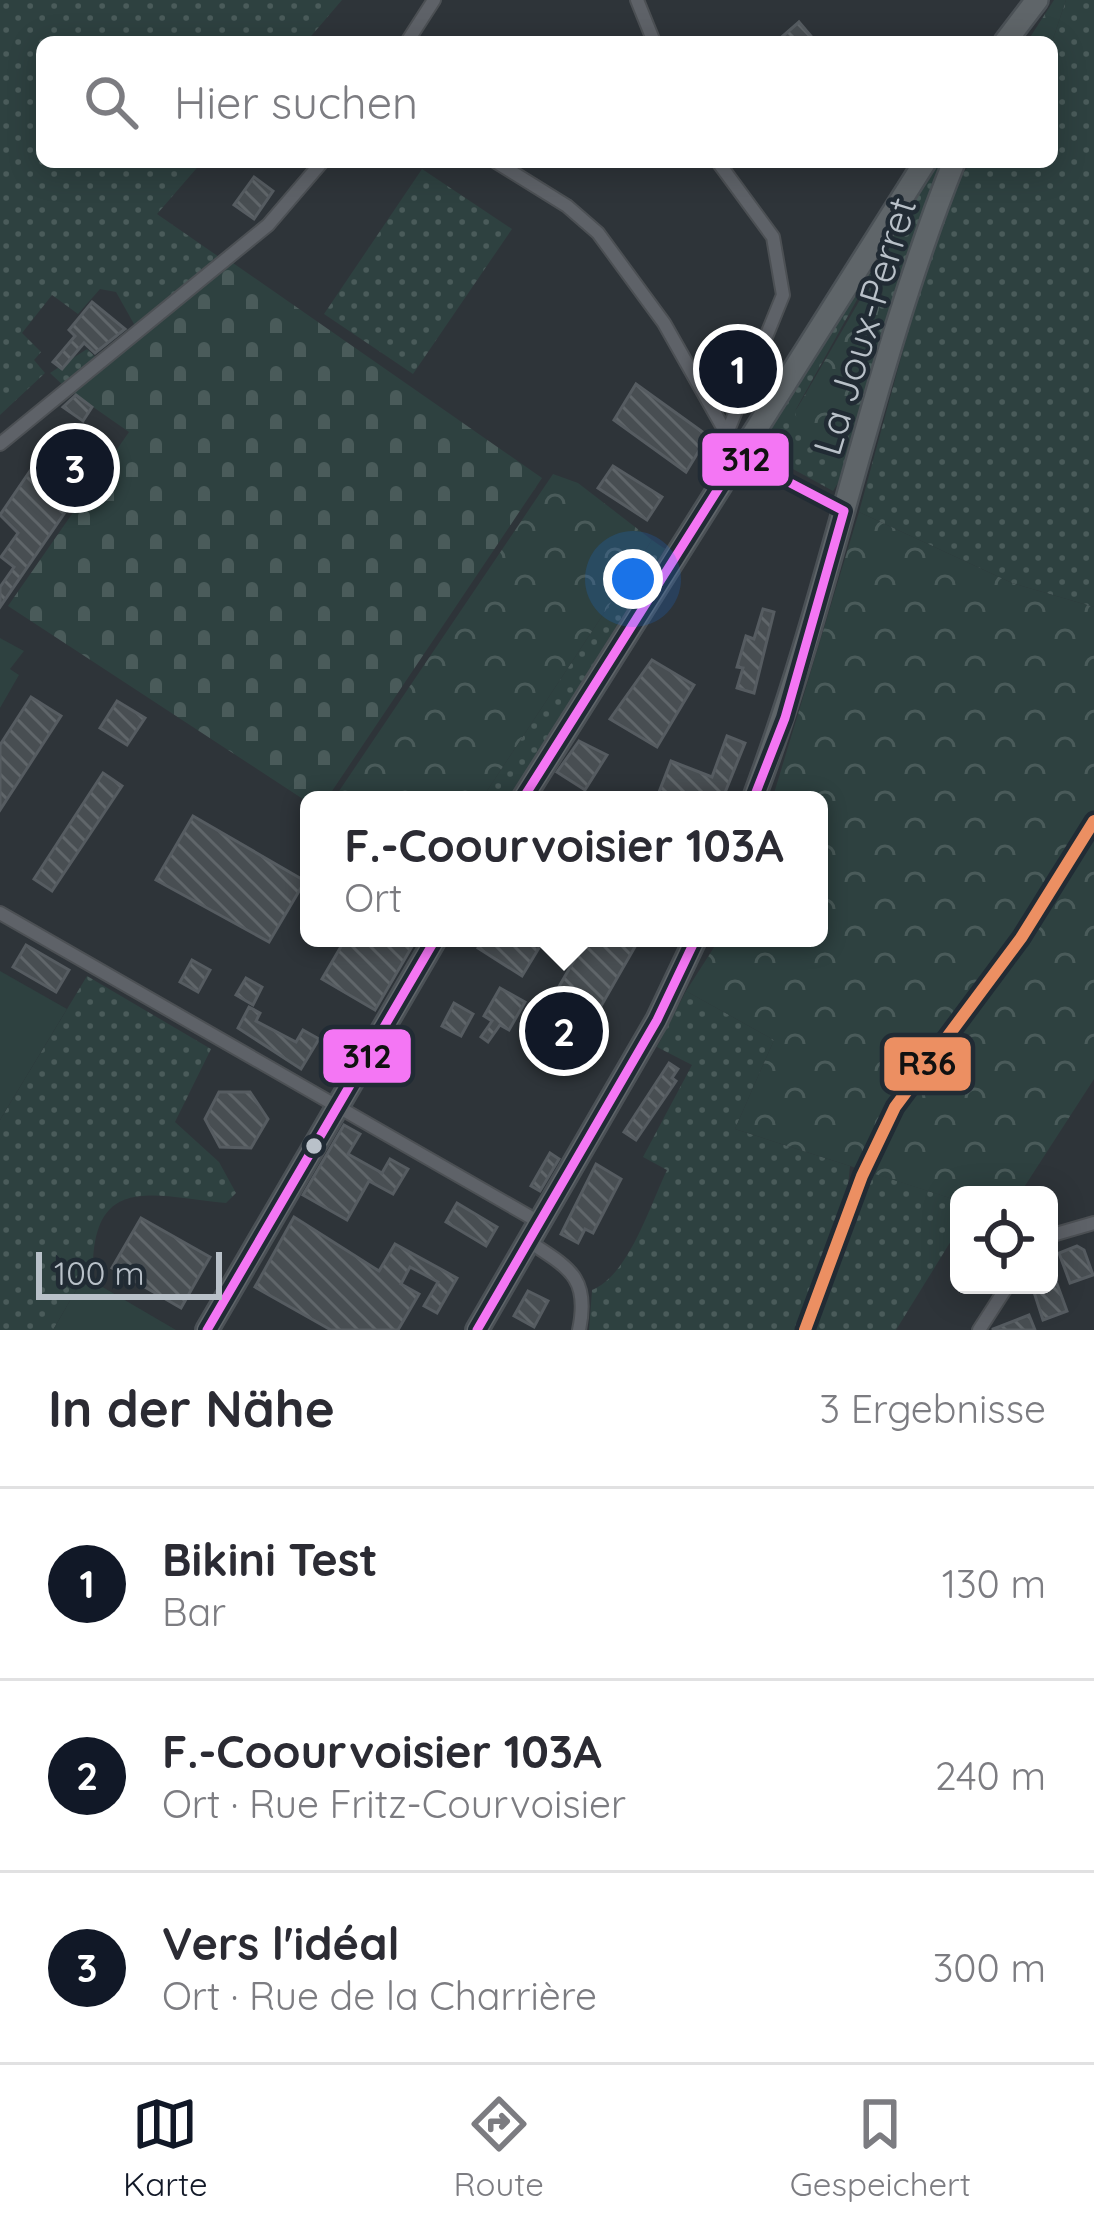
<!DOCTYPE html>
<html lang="de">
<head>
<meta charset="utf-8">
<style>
  :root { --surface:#fff; --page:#f2f2f3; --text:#2b2b33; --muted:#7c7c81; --line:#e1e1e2; --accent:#111827 }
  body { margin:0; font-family:Quicksand,sans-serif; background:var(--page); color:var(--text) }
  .controls { position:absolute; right:36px; bottom:36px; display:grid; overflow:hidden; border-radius:18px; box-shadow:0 6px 30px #0003 }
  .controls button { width:108px; height:108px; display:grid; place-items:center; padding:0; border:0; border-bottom:3px solid var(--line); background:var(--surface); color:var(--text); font:60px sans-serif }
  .scale { position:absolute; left:36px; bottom:30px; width:186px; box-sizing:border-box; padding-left:12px; border:6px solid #b9c1c9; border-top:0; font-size:33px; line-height:42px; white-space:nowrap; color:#b9c1c9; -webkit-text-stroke:9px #212b34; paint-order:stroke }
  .you { position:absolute; left:633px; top:579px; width:42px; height:42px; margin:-30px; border:9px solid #fff; border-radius:50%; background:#1a73e8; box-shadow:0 0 0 18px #1a73e833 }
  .badge { display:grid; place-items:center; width:78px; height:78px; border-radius:50%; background:var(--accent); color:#fff; font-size:39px; font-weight:700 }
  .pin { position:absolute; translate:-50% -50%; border:6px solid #fff; box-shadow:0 3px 12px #0006 }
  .popup { position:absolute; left:300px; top:791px; width:528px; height:156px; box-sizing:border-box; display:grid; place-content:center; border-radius:18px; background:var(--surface); filter:drop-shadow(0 3px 9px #0005); font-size:39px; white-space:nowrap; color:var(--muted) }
  .popup b { font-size:45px; color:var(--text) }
  .popup::after { content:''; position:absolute; left:50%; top:100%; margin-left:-24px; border:24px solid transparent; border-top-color:var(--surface) }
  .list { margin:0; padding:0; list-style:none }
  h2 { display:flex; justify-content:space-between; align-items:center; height:156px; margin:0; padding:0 48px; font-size:51px }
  h2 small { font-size:39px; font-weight:400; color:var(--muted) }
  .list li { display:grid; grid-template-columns:78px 1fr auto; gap:36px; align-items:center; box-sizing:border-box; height:192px; padding:0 48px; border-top:3px solid var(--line) }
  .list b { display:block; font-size:45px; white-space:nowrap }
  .list p { margin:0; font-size:39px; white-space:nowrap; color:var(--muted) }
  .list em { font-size:39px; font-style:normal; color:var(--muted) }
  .icon { flex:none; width:66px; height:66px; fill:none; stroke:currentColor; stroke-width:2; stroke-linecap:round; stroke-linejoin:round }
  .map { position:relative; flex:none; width:1094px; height:1330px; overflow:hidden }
  .search { position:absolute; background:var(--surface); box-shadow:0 6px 30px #0003; left:36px; right:36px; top:36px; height:132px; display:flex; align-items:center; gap:30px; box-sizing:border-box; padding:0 42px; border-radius:18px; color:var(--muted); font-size:45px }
  .sheet { height:732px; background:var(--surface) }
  nav { display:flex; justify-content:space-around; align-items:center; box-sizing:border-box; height:168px; border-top:3px solid var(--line); background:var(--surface); font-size:33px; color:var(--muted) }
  nav a { display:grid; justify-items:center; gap:6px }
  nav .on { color:var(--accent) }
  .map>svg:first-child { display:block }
  .grass { fill:url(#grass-dots); fill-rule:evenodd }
  .forest { fill:url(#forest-crowns) }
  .cemetery { fill:url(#cemetery-stones) }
  .pitch { fill:#2e4140 }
  .building { fill:url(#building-back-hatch); stroke:#565c61; stroke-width:3 }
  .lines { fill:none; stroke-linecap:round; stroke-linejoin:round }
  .minor-casing { stroke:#4c5054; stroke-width:16 }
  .primary-casing { stroke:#4b5156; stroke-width:26 }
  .minor { stroke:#5e6268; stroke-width:12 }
  .primary { stroke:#5f6569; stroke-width:21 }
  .bus-1-casing { stroke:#212b34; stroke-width:18 }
  .bus-1 { stroke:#f476f4; stroke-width:9 }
  .rail-1-casing { stroke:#212b34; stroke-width:21 }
  .rail-1 { stroke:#ec8f62; stroke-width:12 }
  .bus-dot { fill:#b9c1c9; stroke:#212b34; stroke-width:4.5 }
  .labels { text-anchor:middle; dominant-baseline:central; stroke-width:9; stroke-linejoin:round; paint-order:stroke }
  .street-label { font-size:39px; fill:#b9c1c9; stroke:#212b34 }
  .line-badge { stroke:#212b34; stroke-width:4.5 }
  .pale-badge-label { font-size:33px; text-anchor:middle; font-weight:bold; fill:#111 }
</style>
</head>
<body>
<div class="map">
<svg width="1094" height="1330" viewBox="0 0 1094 1330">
  <defs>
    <pattern id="grass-dots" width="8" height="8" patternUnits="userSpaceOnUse" patternTransform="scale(3)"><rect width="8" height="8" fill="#2e4140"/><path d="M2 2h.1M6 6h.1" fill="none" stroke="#4a5b5a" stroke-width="1.8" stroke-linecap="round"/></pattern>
    <pattern id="forest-crowns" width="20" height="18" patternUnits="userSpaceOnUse" patternTransform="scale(3)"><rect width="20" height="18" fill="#2e4140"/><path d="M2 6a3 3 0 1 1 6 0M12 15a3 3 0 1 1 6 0" fill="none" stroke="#4a5b5a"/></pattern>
    <pattern id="cemetery-stones" width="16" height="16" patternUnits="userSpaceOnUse" patternTransform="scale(3)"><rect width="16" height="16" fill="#2e4140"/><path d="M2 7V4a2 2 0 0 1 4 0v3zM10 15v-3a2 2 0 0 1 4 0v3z" fill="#4a5b5a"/></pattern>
    <pattern id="building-back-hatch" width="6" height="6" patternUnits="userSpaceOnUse" patternTransform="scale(3)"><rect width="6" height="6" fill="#484e52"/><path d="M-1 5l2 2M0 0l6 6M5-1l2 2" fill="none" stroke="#60666a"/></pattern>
  </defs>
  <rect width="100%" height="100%" fill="#2e3439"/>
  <g class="grass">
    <path d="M 0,0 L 342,0 L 306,42 L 42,42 L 42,162 L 202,162 L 157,214 L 222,259 L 141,326 L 134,324 L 116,292 L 100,289 L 78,314 L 52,295 L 22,333 L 41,352 L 34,360 L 45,373 L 0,415 Z"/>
    <path d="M 1066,0 L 1094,0 L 1094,607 L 1012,583 L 859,512 L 915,306 L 960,176 L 972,162 L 1052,162 L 1052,42 Z"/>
    <path d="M 934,162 L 944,162 L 906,263 L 845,472 L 833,491 L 753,447 ZM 883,284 L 882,297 L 795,411 L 859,296 Z"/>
    <path d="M 422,169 L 512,229 L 413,374 L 324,314 Z"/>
    <path d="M 87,349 L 100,361 L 66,388 L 50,373 Z"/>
    <path d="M 652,540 L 665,549 L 508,800 L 481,800 Z"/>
    <path d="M 87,976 L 211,1049 L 175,1122 L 219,1162 L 236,1193 L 226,1203 C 149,1195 91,1173 93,1276 L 79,1285 L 53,1330 L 0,1330 L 0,1120 Z"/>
    <path d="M 686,991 L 774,1040 L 735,1129 L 850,1166 L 847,1196 L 799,1330 L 589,1330 L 592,1290 C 629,1275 650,1205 667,1170 L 643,1157 L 692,1065 L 657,1047 Z"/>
    <path d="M 873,1173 L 959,1201 L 959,1228 L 896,1330 L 810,1330 Z"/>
  </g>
  <g class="forest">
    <path d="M 1054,0 L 1066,0 L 1052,42 L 1027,42 Z"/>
    <path d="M 872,279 L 883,284 L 873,345 L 839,441 L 834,448 C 811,447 800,433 795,412 Z"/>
    <path d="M 553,474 L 578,483 L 652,540 L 481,800 L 333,800 Z"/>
    <path d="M 859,512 L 1012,583 L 1094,607 L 1094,1079 L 1019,1195 L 959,1195 L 959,1201 L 735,1129 L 774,1040 L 686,991 L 720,938 L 819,938 L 819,800 L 772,800 Z"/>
  </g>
  <path class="cemetery" d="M 233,263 L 542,478 L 326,800 L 309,803 L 8,606 L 129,432 L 73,393 Z"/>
  <g class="pitch">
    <path d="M 0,638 L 24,651 L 10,669 L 19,675 L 0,708 Z"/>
    <path d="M 0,971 L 67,1009 L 0,1120 Z"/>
    <path d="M 93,1276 L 99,1285 L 176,1330 L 53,1330 L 79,1285 Z"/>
  </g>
  <g class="building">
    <path d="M 799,22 L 816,42 L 776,42 Z"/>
    <path d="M 254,177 L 273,191 L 254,219 L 234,205 Z"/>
    <path d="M 92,302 L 125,329 L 95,353 L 84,343 L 62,369 L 53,362 L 75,336 L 69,330 Z"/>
    <path d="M 733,349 L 747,356 L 732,393 L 716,386 Z"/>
    <path d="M 636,384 L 708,436 L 686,472 L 614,420 Z"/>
    <path d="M 76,395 L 92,407 L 83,421 L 63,407 Z"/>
    <path d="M 70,462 L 83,472 L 64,504 L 68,508 L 0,607 L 0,587 L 14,567 L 1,557 L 18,533 L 0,515 L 32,468 L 52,482 Z"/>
    <path d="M 613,466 L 662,497 L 647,520 L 598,488 Z"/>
    <path d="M 763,609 L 774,612 L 754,693 L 737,688 L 743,668 L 737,667 L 746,636 L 754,639 Z"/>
    <path d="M 652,660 L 694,685 L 657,747 L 610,719 Z"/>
    <path d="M 31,697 L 61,716 L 0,810 L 0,745 Z"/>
    <path d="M 117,701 L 145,718 L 127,745 L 100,728 Z"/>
    <path d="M 727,736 L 745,743 L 722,800 L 656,800 L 671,761 L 712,777 Z"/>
    <path d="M 579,741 L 607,755 L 585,790 L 557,772 Z"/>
    <path d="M 103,773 L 122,786 L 52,891 L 34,879 Z"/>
    <path d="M 193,816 L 305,881 L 269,942 L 156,880 Z"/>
    <path d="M 346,938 L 417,938 L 375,1010 L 322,979 Z"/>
    <path d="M 484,938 L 545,938 L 522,976 L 478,948 Z"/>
    <path d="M 587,938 L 640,938 L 593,1020 L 553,997 Z"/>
    <path d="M 26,945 L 69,970 L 56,992 L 13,967 Z"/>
    <path d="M 192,960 L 210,970 L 198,992 L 180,982 Z"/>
    <path d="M 246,978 L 262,987 L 253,1005 L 236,995 Z"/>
    <path d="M 500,988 L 525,1002 L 509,1030 L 500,1025 L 488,1042 L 481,1037 L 492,1021 L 484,1016 Z"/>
    <path d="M 454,1003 L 473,1014 L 461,1036 L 442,1026 Z"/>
    <path d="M 249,1007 L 260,1013 L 256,1021 L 296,1042 L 303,1030 L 319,1039 L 301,1069 L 238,1028 Z"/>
    <path d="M 669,1063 L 678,1069 L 672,1078 L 676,1081 L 636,1140 L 624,1132 Z"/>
    <path d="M 219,1092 L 250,1092 L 268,1119 L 251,1148 L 220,1147 L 205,1119 Z"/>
    <path d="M 344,1125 L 360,1134 L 348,1154 L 382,1173 L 390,1159 L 408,1169 L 393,1194 L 369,1181 L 347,1220 L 303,1195 Z"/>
    <path d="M 550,1153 L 559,1159 L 540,1191 L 531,1186 Z"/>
    <path d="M 596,1164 L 621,1179 L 593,1233 L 585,1229 L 578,1243 L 561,1234 Z"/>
    <path d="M 457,1203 L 497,1227 L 486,1246 L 446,1222 Z"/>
    <path d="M 294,1217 L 379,1271 L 395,1244 L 457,1278 L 437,1313 L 424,1306 L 438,1282 L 410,1267 L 401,1284 L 419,1294 L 398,1330 L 331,1330 L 255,1287 Z"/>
    <path d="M 141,1218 L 210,1257 L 181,1308 L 112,1268 Z"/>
    <path d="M 1077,1246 L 1084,1250 L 1093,1275 L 1070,1283 L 1059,1253 Z"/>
    <path d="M 1056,1281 L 1067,1311 L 1043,1320 L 1033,1289 Z"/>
    <path d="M 528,1291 L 548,1301 L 534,1327 L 514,1316 Z"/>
    <path d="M 1029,1315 L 1035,1330 L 993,1330 L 993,1329 Z"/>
  </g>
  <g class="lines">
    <g class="minor-casing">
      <g id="minor">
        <path d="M 637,0 L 654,42"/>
        <path d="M 407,42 L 434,0"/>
        <path d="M 496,162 L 567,206 L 598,233 L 664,323 L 739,456 L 844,511"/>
        <path d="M 718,162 L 773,237 L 783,295 L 727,433"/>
        <path d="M 0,444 L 268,225 L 322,162"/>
        <path d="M 0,913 L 539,1222"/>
        <path d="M 1049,1236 L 1094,1223"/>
        <path d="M 528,1241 C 569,1268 590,1277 579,1330"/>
        <path d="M 979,1330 L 1008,1285"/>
      </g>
    </g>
    <g class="primary-casing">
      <g id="primary">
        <path d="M 1005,42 L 1037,0"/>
        <path d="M 522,800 L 925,162"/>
        <path d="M 753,800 C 832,592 871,369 954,162"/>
        <path d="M 207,1330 L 436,938"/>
        <path d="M 477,1330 L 657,1020 L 696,938"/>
      </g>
    </g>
    <use href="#minor" class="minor"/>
    <use href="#primary" class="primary"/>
    <g class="bus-1-casing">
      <g id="bus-1">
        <path d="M 522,800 L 739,456 L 844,511 L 785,718 L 753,800"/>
        <path d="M 207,1330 L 436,938"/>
        <path d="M 477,1330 L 657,1020 L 696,938"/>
      </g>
    </g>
    <use href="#bus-1" class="bus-1"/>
    <g class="rail-1-casing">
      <path id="rail-1" d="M 805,1330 L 862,1176 L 895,1107 L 1021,938 L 1094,821"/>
    </g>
    <use href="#rail-1" class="rail-1"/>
  </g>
  <circle class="bus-dot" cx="314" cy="1146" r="10"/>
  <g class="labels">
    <g class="street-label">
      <text transform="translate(864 326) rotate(-73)">La Joux-Perret</text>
    </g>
  </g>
  <g class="line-badge">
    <rect x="700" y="431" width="91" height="57" rx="12" fill="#f476f4"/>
    <rect x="321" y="1027" width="92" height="58" rx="12" fill="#f476f4"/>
    <rect x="882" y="1035" width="91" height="58" rx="12" fill="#ec8f62"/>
  </g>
  <g class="pale-badge-label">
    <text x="746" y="471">312</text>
    <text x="367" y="1068">312</text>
    <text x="927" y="1075">R36</text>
  </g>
</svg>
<div class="controls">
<button><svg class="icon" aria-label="locate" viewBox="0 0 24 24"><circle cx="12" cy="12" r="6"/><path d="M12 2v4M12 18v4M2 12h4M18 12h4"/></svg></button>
</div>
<div class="scale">100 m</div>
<div class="you"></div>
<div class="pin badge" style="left:738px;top:369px">1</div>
<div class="pin badge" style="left:564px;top:1031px">2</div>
<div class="popup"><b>F.-Coourvoisier 103A</b>Ort</div>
<div class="pin badge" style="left:75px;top:468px">3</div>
<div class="search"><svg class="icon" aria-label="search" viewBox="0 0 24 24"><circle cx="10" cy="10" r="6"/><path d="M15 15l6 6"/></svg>Hier suchen</div>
</div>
<section class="sheet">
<h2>In der Nähe<small>3 Ergebnisse</small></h2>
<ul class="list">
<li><span class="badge">1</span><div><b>Bikini Test</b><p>Bar</p></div><em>130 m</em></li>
<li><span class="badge">2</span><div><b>F.-Coourvoisier 103A</b><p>Ort · Rue Fritz-Courvoisier</p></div><em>240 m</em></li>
<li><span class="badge">3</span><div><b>Vers l'idéal</b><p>Ort · Rue de la Charrière</p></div><em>300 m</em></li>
</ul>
</section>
<nav>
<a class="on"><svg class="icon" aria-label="map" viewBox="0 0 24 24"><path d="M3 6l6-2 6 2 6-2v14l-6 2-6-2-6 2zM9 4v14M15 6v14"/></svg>Karte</a>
<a><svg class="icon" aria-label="directions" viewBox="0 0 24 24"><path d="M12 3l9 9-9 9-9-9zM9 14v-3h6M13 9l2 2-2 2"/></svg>Route</a>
<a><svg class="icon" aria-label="saved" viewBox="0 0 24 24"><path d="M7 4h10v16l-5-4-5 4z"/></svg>Gespeichert</a>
</nav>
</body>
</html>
